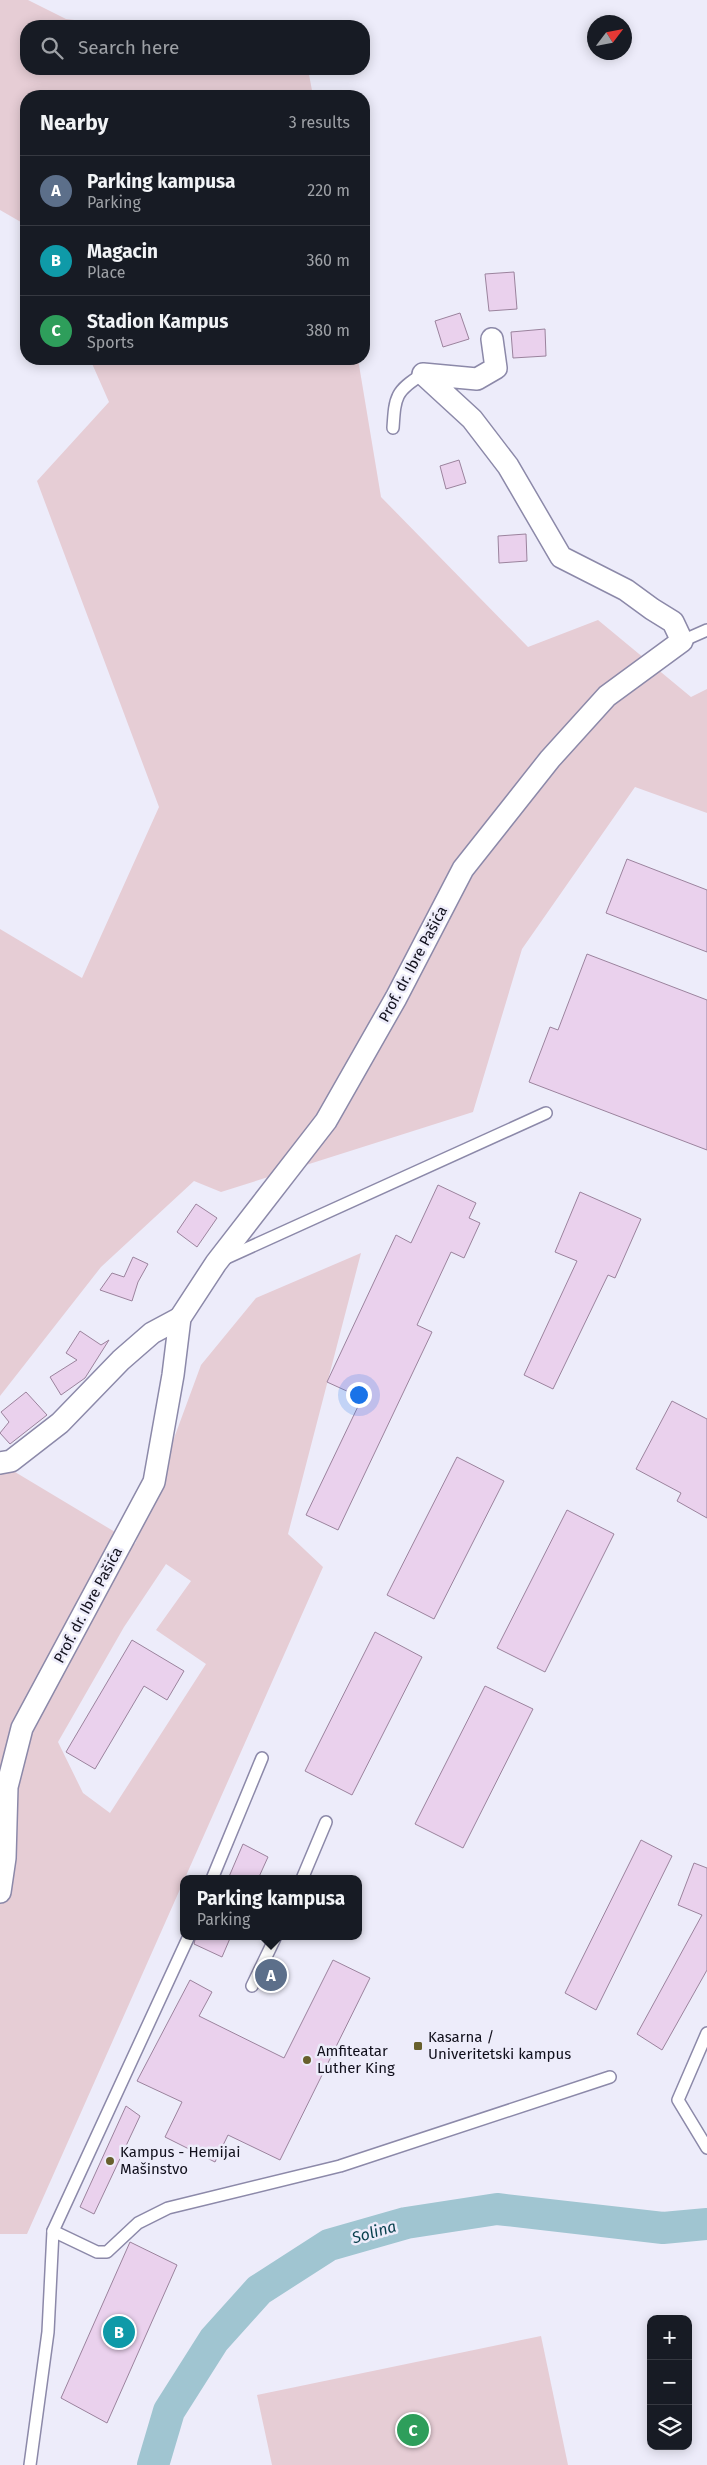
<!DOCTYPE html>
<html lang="en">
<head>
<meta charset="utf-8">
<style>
  :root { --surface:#171b24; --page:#242831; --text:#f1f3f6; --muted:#9ea1a6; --line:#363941; --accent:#ea580c }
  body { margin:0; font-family:"Fira Sans",sans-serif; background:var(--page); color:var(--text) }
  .controls { position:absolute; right:15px; bottom:15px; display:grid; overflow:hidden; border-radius:10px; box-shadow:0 2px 12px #0003 }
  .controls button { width:45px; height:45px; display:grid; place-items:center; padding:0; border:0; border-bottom:1px solid var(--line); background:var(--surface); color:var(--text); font:25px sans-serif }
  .compass { position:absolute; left:587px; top:15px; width:45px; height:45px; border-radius:50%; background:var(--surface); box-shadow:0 2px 12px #0003; rotate:58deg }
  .you { position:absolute; left:358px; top:1394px; width:18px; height:18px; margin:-12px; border:4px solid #fff; border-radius:50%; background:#1a73e8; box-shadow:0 0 0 8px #1a73e833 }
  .badge { display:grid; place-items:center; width:32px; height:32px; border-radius:50%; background:var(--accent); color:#fff; font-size:16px; font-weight:700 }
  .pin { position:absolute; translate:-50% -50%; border:2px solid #fff; box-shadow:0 1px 5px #0006 }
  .popup { position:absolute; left:180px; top:1875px; width:182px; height:65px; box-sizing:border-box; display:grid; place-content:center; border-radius:10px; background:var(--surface); filter:drop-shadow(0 1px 4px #0005); font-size:16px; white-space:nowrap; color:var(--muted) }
  .popup b { font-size:19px; color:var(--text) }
  .popup::after { content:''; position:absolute; left:50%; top:100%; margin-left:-10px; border:10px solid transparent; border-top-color:var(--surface) }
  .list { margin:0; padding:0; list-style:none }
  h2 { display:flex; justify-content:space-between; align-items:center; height:65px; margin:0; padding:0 20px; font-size:21px }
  h2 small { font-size:16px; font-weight:400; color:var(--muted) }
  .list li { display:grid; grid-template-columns:32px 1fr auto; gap:15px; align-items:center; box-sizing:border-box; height:70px; padding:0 20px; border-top:1px solid var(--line) }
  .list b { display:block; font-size:19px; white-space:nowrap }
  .list p { margin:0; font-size:16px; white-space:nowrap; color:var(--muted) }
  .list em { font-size:16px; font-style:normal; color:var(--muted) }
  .icon { flex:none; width:28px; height:28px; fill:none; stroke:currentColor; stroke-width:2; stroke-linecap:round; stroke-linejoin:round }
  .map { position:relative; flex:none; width:707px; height:2465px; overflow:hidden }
  .search { position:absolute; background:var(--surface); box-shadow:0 2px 12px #0003; left:20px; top:20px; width:350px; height:55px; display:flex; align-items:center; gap:12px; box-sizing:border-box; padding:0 18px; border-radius:20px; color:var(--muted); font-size:19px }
  .panel { position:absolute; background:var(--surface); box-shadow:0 2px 12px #0003; left:20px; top:90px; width:350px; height:275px; border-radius:20px }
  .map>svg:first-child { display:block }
  .green { fill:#e6cdd5; fill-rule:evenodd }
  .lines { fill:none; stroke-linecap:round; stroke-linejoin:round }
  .river { stroke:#a0c5d1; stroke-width:32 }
  .building { fill:#ead1ed; stroke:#9b839d }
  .service-casing { stroke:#8c89a9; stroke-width:14 }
  .minor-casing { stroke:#8c89a9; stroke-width:24 }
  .service { stroke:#fff; stroke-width:11 }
  .minor { stroke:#fff; stroke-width:21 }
  .poi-dot { fill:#675f2c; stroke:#edecfa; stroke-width:2 }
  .labels { text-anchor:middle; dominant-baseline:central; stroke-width:5; stroke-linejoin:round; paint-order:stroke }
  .street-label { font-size:15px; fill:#100f1b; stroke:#edecfa }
  .poi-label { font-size:15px; fill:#100f1b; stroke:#edecfa; text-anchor:start }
  .water-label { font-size:16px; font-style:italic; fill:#073f4c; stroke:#edecfa }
</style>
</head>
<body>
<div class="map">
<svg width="707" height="2465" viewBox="0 0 707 2465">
  <rect width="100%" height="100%" fill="#edecfa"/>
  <g class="green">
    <path d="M 0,0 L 28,0 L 66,19 L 124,26 L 26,26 L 26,69 L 308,69 L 313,96 L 26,96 L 26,225 L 0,210 Z"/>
    <path d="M 90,359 L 358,359 L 381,497 L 528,647 L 598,620 L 691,697 L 707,689 L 707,813 L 635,787 L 522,949 L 473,1112 L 221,1192 L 194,1181 L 101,1267 L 0,1396 L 0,929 L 82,978 L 159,807 L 37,481 L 109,402 Z"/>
    <path d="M 361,1253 L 288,1534 L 323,1567 L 27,2234 L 0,2234 L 0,1463 L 135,1544 L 201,1365 L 256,1298 ZM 166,1564 L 191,1581 L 156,1630 L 206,1664 L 110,1813 L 83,1793 L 58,1742 L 124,1627 Z"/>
    <path d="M 541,2336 L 568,2465 L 272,2465 L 257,2395 Z"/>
  </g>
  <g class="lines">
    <path class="river" d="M 153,2465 L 169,2411 L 214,2340 L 259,2290 L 329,2245 L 406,2223 L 497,2209 L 663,2228 L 707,2224"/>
  </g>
  <g class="building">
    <path d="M 514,272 L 517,309 L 489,311 L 485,274 Z"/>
    <path d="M 460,313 L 469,339 L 443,347 L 435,321 Z"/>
    <path d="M 545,329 L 546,356 L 513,358 L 511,332 Z"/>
    <path d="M 459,460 L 466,483 L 446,489 L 440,466 Z"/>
    <path d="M 526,534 L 527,561 L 499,563 L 498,536 Z"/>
    <path d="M 627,859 L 707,890 L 707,952 L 606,913 Z"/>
    <path d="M 587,954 L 707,1000 L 707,1150 L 529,1082 L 550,1027 L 558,1030 Z"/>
    <path d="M 438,1185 L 476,1203 L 469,1218 L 480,1223 L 464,1258 L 451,1252 L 417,1325 L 432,1332 L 338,1530 L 306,1515 L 362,1398 L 327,1382 L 396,1235 L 411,1243 Z"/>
    <path d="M 580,1192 L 641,1219 L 615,1278 L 608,1275 L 553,1389 L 524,1375 L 577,1261 L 555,1252 Z"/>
    <path d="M 196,1204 L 217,1218 L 197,1247 L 177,1232 Z"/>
    <path d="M 133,1257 L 148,1264 L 138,1282 L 132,1301 L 100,1290 L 112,1273 L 124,1277 Z"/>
    <path d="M 80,1331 L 101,1345 L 109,1340 L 85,1378 L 61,1395 L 50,1377 L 77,1360 L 66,1353 Z"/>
    <path d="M 26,1392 L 47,1415 L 10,1444 L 0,1433 L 9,1422 L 1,1412 Z"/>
    <path d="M 672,1401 L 707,1419 L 707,1518 L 677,1501 L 681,1493 L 636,1469 Z"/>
    <path d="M 457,1457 L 504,1481 L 434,1619 L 387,1595 Z"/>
    <path d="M 567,1510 L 614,1534 L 545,1672 L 497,1648 Z"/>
    <path d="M 375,1632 L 422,1657 L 352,1795 L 305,1771 Z"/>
    <path d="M 132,1640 L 184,1671 L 167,1700 L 144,1686 L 95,1769 L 66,1752 Z"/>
    <path d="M 485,1686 L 533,1709 L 463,1848 L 415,1824 Z"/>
    <path d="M 641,1840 L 672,1856 L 596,2010 L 565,1993 Z"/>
    <path d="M 243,1844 L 268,1857 L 258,1879 L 228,1879 Z"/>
    <path d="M 694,1863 L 707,1868 L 707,1970 L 662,2050 L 637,2034 L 702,1915 L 678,1905 Z"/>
    <path d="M 196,1936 L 231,1936 L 222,1957 L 194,1944 Z"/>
    <path d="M 333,1960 L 370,1978 L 280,2160 L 228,2135 L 215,2162 L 165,2137 L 182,2102 L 137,2081 L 190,1980 L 212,1992 L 199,2016 L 284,2058 Z"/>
    <path d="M 126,2106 L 140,2116 L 94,2214 L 80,2207 Z"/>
    <path d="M 130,2242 L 177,2265 L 107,2423 L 61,2398 Z"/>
  </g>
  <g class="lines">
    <g class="service-casing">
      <g id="service">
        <path d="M 393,428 C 395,397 395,391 423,374"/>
        <path d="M 682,641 L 707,630"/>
        <path d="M 224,1259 L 546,1113"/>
        <path d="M 212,1879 L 262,1758"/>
        <path d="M 302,1879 L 326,1822"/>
        <path d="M 189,1936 L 53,2231 L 97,2252 L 107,2252 L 138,2223 L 168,2208 L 340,2166 L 610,2077"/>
        <path d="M 252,1986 L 276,1936"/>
        <path d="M 707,2033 L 678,2100 L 707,2148"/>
        <path d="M 30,2465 L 48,2332 L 53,2231"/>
      </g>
    </g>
    <g class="minor-casing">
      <g id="minor">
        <path d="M 0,1463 L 11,1461 L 60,1423 L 121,1360 L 152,1333 L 180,1318"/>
        <path d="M 0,1892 L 5,1858 L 7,1787 L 22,1728 L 154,1482 L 173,1375 L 180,1318 L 216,1263 L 326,1121 L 396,998 L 463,869 L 550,759 L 607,696 L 682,641 L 673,622 L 652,609 L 626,590 L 561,557 L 508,466 L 472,419 L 423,374 L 477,379 L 496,368 L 492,339"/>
      </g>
    </g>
    <use href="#service" class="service"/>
    <use href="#minor" class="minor"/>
  </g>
  <g class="poi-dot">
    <rect x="413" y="2041" width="10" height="10" rx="2.5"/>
    <circle cx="307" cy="2060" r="5"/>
    <circle cx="110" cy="2161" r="5"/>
  </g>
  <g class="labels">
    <g class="street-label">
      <text transform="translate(413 964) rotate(-62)">Prof. dr. Ibre Pašića</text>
      <text transform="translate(88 1605) rotate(-62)">Prof. dr. Ibre Pašića</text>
    </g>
    <g class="poi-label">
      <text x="428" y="2037">Kasarna /<tspan x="428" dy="17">Univeritetski kampus</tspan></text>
      <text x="317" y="2051">Amfiteatar<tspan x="317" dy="17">Luther King</tspan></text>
      <text x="120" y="2152">Kampus - Hemijai<tspan x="120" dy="17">Mašinstvo</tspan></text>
    </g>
    <g class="water-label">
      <text transform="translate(374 2232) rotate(-16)">Solina</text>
    </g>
  </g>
</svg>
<div class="controls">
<button>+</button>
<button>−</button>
<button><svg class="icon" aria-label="layers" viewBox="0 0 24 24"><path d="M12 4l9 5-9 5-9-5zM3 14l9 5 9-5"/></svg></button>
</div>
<svg class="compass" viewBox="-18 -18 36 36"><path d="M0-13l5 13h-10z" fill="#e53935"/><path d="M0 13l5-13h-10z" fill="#9ea1a6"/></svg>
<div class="you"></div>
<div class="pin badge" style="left:271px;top:1975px;background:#5c6f8a">A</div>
<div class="popup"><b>Parking kampusa</b>Parking</div>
<div class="pin badge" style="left:119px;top:2332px;background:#0f9aa8">B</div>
<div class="pin badge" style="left:413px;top:2430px;background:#2e9e5b">C</div>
<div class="search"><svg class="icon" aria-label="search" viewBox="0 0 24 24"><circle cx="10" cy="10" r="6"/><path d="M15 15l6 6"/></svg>Search here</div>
<section class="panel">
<h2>Nearby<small>3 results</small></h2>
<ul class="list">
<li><span class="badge" style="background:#5c6f8a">A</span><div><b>Parking kampusa</b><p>Parking</p></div><em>220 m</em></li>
<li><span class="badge" style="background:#0f9aa8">B</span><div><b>Magacin</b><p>Place</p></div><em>360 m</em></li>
<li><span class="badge" style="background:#2e9e5b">C</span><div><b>Stadion Kampus</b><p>Sports</p></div><em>380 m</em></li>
</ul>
</section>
</div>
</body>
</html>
